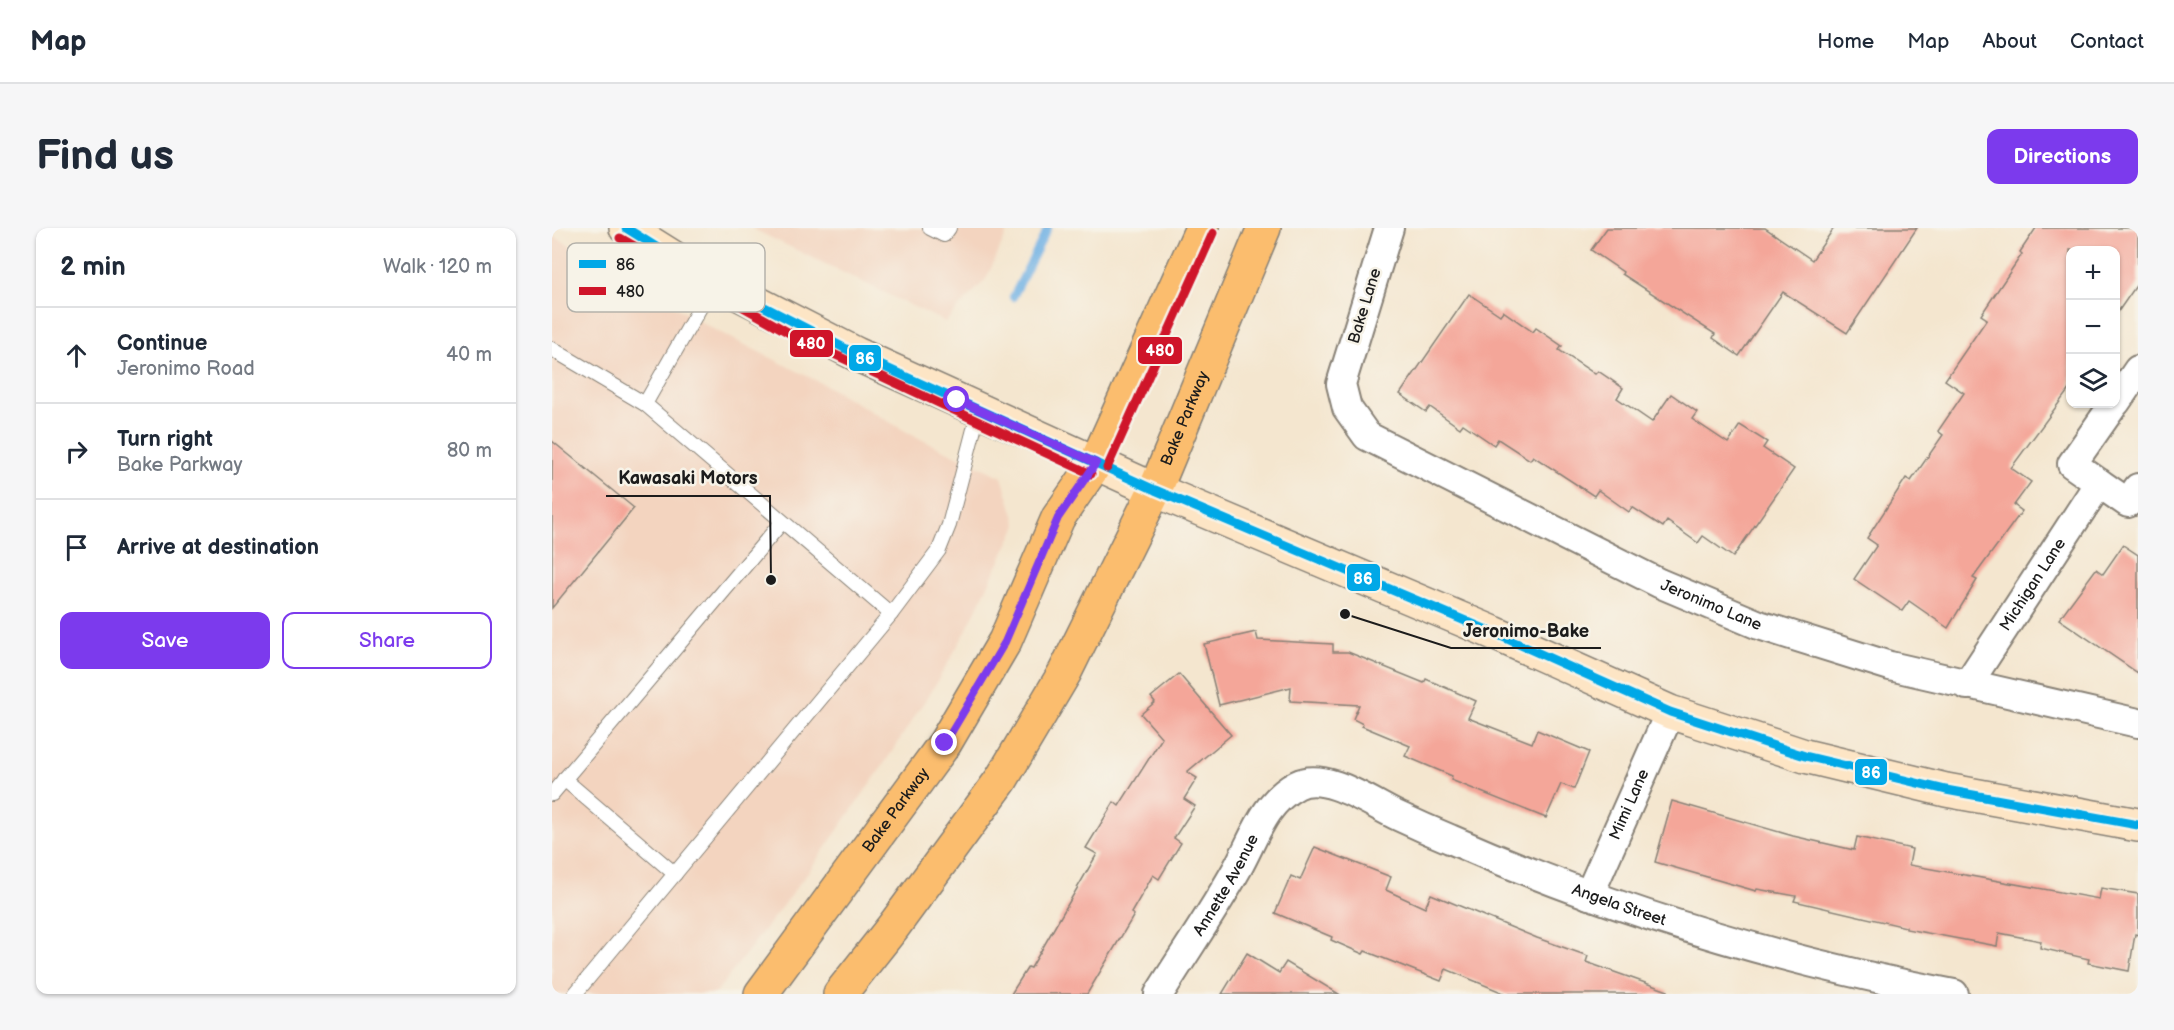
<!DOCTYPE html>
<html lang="en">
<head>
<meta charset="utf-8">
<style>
  :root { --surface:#fff; --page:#f6f6f7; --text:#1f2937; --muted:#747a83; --line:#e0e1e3; --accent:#7c3aed }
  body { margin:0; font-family:"Balsamiq Sans",sans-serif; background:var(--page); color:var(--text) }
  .controls { position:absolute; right:18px; top:18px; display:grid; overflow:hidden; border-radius:12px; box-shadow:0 2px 4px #0004 }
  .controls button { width:54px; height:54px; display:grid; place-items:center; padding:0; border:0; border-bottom:2px solid var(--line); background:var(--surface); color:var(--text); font:30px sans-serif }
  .stop { position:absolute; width:18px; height:18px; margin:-14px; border:4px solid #7c3aed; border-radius:50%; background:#fff }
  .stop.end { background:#7c3aed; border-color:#fff; box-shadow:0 2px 6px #0008 }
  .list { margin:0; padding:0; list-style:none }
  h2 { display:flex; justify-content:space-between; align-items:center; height:78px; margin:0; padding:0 24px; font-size:26px }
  h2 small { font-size:20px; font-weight:400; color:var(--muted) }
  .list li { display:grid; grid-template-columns:39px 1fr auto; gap:18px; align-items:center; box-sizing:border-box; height:96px; padding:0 24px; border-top:2px solid var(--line) }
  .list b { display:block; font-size:22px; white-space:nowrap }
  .list p { margin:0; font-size:20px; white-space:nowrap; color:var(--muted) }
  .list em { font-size:20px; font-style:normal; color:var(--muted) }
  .actions { display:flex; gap:12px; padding:18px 24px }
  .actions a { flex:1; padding:14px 0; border:2px solid var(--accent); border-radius:12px; text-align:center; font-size:21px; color:var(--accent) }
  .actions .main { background:var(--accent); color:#fff }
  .icon { flex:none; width:33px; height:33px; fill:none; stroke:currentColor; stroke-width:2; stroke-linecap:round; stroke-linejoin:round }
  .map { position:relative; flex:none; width:1586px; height:766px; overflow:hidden; border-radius:12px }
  header { display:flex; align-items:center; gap:36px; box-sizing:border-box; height:84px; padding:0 30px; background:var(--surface); border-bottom:2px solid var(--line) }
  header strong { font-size:28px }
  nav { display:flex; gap:33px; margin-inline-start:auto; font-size:21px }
  .intro { display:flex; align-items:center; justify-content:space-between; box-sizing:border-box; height:144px; padding:0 36px }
  h1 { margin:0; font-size:42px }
  .button { padding:15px 27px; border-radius:12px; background:var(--accent); color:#fff; font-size:21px; font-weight:700 }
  main { display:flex; gap:36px; padding:0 36px }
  aside { flex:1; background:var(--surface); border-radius:12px; box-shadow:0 2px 4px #0004 }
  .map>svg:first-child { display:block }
  .built { fill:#f3d4bf }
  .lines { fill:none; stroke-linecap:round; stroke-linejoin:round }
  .stream { stroke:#6fb1e4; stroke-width:8 }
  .building { fill:#f4a699 }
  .lane-casing { stroke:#888176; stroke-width:16 }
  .street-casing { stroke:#888176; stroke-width:32 }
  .secondary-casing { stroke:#888176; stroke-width:36 }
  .primary-casing { stroke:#888176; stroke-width:36 }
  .lane { stroke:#fff; stroke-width:14 }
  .street { stroke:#fff; stroke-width:28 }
  .secondary { stroke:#fde5c5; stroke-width:33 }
  .primary { stroke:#fbbd6e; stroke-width:33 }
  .bus-1-casing { stroke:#f7f3e8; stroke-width:14 }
  .bus-2-casing { stroke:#f7f3e8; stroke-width:14 }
  .bus-1 { stroke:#01a8e7; stroke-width:9 }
  .bus-2 { stroke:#cf1429; stroke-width:9 }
  .route { stroke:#7c3aed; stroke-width:8 }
  .labels { text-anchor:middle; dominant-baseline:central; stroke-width:5; stroke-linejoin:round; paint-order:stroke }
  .street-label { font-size:16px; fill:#1c1c1c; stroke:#f7f3e8 }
  .key { fill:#f7f3e8; stroke:#b5b2ab; stroke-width:1.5 }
  .key-label { font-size:16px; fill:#1c1c1c }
  .leader { fill:none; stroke:#1c1c1c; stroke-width:2 }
  .callout-dot { fill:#1c1c1c; stroke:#f7f3e8; stroke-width:2 }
  .callout-label { font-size:18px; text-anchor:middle; font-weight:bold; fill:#1c1c1c; stroke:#f7f3e8; stroke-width:5; stroke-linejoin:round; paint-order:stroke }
  .line-badge { stroke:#f7f3e8; stroke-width:2 }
  .badge-label { font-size:16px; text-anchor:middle; font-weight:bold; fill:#fff }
</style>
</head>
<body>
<header>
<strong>Map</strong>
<nav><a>Home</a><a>Map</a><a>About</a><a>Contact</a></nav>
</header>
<div class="intro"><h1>Find us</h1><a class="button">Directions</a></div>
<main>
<aside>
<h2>2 min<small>Walk · 120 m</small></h2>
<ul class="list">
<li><svg class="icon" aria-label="ahead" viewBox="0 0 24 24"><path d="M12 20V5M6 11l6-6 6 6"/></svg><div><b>Continue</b><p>Jeronimo Road</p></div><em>40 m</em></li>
<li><svg class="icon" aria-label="right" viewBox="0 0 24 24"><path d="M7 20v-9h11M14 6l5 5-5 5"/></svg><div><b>Turn right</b><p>Bake Parkway</p></div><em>80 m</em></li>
<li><svg class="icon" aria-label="arrive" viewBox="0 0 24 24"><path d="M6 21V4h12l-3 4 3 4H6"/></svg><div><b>Arrive at destination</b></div></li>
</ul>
<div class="actions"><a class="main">Save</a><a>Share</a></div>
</aside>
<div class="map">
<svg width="1586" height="766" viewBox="0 0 1586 766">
  <rect width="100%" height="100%" fill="#f7f3e8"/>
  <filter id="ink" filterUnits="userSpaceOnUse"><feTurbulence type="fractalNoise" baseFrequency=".0167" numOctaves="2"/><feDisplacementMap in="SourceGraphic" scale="12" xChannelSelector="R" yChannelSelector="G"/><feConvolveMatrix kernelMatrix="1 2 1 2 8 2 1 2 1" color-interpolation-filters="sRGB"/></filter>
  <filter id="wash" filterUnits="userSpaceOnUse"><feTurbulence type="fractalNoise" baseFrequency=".008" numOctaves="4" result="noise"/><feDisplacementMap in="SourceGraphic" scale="24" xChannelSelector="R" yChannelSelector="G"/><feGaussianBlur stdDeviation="1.35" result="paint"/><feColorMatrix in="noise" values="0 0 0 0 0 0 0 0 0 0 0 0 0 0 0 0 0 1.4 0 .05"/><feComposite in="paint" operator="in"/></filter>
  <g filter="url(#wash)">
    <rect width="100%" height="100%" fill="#f4e6cf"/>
    <g class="built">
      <path d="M 199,0 L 457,0 L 434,51 L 393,94 Z"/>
      <path d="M 0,7 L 163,102 L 273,157 L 362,208 L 450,249 L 465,297 L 412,407 L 383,457 L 330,539 L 257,643 L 163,766 L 0,766 Z"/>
    </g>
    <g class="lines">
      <path class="stream" d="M 461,69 L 496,0"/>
    </g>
    <g id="blocks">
      <g class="building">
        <path d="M 1055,0 L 1213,0 L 1260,32 L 1282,0 L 1365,0 L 1295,105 L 1231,64 L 1187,128 L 1161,110 L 1163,106 L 1070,46 L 1071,44 L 1039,22 Z"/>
        <path d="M 1484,0 L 1586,0 L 1586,55 L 1563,88 L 1563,22 L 1518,22 L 1518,160 L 1459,240 L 1479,254 L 1462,277 L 1470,283 L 1421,350 L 1425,352 L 1396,400 L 1357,373 L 1350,383 L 1302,351 L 1325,317 L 1315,310 L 1354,250 L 1359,253 L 1391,207 L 1386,203 L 1412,165 L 1393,152 L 1435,91 L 1429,87 L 1470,26 L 1468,24 Z"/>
        <path d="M 917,66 L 948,87 L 951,83 L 981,104 L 984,100 L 1010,118 L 1007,122 L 1043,146 L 1046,143 L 1071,160 L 1065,170 L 1100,194 L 1119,166 L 1145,184 L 1140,191 L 1176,215 L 1188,197 L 1215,214 L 1211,220 L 1242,241 L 1181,329 L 1151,308 L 1146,315 L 1115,293 L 1111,299 L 1080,279 L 1077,284 L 1046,262 L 1042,268 L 981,228 L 978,232 L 946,211 L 942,217 L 911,196 L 908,200 L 878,179 L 874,184 L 848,166 Z"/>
        <path d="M 0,213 L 82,280 L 0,380 Z"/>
        <path d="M 1571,317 L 1586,327 L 1586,445 L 1507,391 L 1544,341 L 1551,346 Z"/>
        <path d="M 704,404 L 706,412 L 781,416 L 781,424 L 796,424 L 872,455 L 874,451 L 924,473 L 916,490 L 980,515 L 985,502 L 1037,524 L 1022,561 L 1009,556 L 994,590 L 899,552 L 900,548 L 853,528 L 858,518 L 810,498 L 811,496 L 801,491 L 807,477 L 738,473 L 739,459 L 667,477 L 652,416 Z"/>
        <path d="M 627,446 L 679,507 L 635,544 L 645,550 L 632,571 L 643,578 L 622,610 L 629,615 L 607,651 L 601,647 L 579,685 L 582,687 L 535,766 L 459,766 L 476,739 L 479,740 L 545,626 L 534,620 L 562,574 L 567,578 L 610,510 L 589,486 L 603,474 L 599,469 Z"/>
        <path d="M 1120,573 L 1241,608 L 1302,622 L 1305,609 L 1360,621 L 1357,637 L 1547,671 L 1549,660 L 1586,666 L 1586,707 L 1583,706 L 1577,743 L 1536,735 L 1537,731 L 1488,720 L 1489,713 L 1447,705 L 1445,718 L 1354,701 L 1354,699 L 1242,673 L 1244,668 L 1205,661 L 1204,663 L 1103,634 Z"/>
        <path d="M 763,619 L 839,649 L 834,662 L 873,680 L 879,666 L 985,710 L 1036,728 L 1034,734 L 1116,763 L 1115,766 L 954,766 L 894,741 L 889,753 L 813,723 L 811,726 L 779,712 L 780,709 L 723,685 L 739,648 L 748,652 Z"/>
        <path d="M 695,725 L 727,745 L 734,734 L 787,766 L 670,766 Z"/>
      </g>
    </g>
  </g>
  <g filter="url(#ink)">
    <use href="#blocks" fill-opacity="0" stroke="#888176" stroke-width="1.5"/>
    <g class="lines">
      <g class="lane-casing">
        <g id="lane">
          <path d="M 378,0 L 392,7 L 397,0"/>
          <path d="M 0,121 L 93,176 L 339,386"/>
          <path d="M 93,176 L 163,53"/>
          <path d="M 12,551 L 123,646"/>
          <path d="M 0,566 L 230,294"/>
          <path d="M 23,766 L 339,386 L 387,322 L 397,297 L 427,182"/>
        </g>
      </g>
      <g class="street-casing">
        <g id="street">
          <path id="s1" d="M 837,0 L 789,156 L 795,180 L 815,208 L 1107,355 L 1207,397 L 1338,438 L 1586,495"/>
          <path d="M 1564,174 L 1586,142"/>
          <path d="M 1547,255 L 1520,236 L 1562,176"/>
          <path id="s2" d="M 1415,457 L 1547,255 L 1576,275 L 1586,260"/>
          <path id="s3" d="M 1037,667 L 1118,484"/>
          <path id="s4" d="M 607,766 C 633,724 661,684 685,641 C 702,611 712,574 745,557 C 773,542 820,576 846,588 C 863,596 881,604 898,611 C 1059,682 1229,733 1402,766"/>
        </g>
      </g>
      <g class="secondary-casing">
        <path id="secondary" d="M 74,0 L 141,42 L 304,126 L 603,262 L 942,405 L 1118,484 L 1253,528 L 1394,562 L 1586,597"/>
      </g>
      <g class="primary-casing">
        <g id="primary">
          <path id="s5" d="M 209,766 L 393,515 L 453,413 L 506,290 L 544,235 L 650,0"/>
          <path id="s6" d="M 288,766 L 341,699 L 449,552 L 513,444 L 603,262 L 712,0"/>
        </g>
      </g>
      <use href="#lane" class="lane"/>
      <use href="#street" class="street"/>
      <use href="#secondary" class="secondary"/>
      <use href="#primary" class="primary"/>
      <g class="bus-1-casing">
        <path id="bus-1" d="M 74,0 L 141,42 L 304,126 L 603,262 L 942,405 L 1118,484 L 1253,528 L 1394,562 L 1586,597"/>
      </g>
      <g class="bus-2-casing">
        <g id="bus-2">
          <path d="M 68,10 L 241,107 L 539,246"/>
          <path d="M 555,240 L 661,5"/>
        </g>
      </g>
      <use href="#bus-1" class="bus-1"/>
      <use href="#bus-2" class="bus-2"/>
    </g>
  </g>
  <g class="lines" filter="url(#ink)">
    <path class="route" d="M 393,515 L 453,414 L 506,290 L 544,235 L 405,172"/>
  </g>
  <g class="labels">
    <g class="street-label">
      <text transform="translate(813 78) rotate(-73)">Bake Lane</text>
      <text stroke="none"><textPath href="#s6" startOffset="674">Bake Parkway</textPath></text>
      <text stroke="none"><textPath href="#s2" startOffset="120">Michigan Lane</textPath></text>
      <text stroke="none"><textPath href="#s1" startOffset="606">Jeronimo Lane</textPath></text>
      <text stroke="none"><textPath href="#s3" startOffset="99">Mimi Lane</textPath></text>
      <text stroke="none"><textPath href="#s5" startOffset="228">Bake Parkway</textPath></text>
      <text stroke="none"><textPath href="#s4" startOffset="128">Annette Avenue</textPath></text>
      <text stroke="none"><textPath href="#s4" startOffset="600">Angela Street</textPath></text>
    </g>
  </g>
  <rect x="15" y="15" width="198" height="69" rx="9" class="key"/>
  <rect x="27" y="32" width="27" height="8" fill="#01a8e7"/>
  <rect x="27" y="59" width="27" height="8" fill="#cf1429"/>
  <g class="key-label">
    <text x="64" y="42">86</text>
    <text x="64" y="69">480</text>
  </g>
  <path class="leader" d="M219 352L218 268H54M793 386L899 420H1049"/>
  <g class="callout-dot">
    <circle cx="219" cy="352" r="6"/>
    <circle cx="793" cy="386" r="6"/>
  </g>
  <g class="callout-label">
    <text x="136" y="256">Kawasaki Motors</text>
    <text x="974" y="409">Jeronimo-Bake</text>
  </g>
  <g class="line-badge">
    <rect x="237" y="101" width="45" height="29" rx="6" fill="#cf1429"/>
    <rect x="585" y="108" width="46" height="29" rx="6" fill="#cf1429"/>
    <rect x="296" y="116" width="34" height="28" rx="6" fill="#01a8e7"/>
    <rect x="794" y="335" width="35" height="29" rx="6" fill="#01a8e7"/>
    <rect x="1302" y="530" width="34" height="28" rx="6" fill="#01a8e7"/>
  </g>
  <g class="badge-label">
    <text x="259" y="121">480</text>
    <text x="608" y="128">480</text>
    <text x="313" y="136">86</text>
    <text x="811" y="356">86</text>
    <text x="1319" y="550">86</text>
  </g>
</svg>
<div class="controls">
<button>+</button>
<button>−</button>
<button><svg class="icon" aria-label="layers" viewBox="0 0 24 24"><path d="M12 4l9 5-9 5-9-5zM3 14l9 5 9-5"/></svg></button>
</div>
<div class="stop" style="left:405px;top:172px"></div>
<div class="stop end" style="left:393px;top:515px"></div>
</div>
</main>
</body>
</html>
